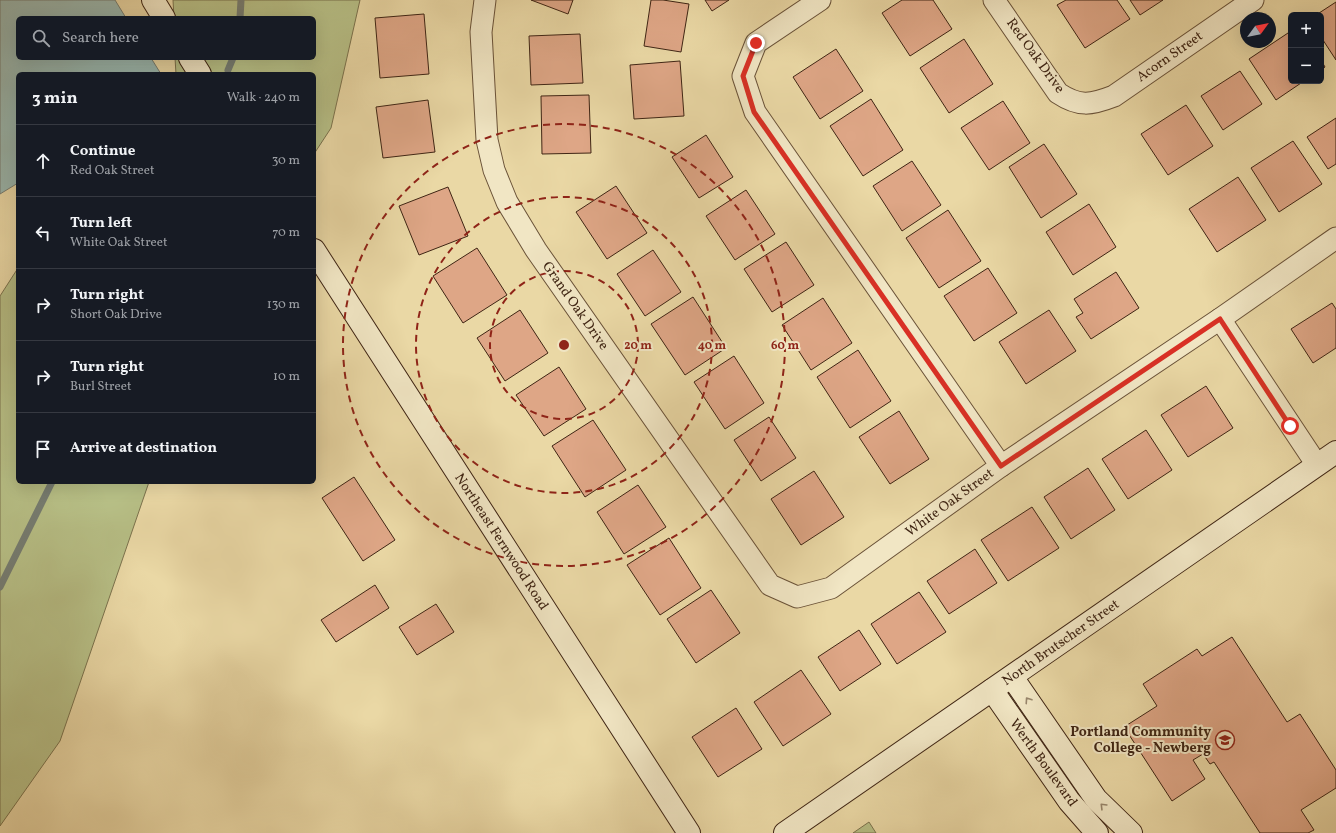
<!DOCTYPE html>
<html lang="en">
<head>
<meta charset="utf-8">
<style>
  :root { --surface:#171b24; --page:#20242c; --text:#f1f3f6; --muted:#9ea1a6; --line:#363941 }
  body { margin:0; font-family:Vollkorn,serif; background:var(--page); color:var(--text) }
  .controls { position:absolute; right:12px; top:12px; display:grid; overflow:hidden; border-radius:6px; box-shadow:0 4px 16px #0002 }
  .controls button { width:36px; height:36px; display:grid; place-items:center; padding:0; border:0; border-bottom:1px solid var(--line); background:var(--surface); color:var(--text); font:20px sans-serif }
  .compass { position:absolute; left:1240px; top:12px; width:36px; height:36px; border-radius:50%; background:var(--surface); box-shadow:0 4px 16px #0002; rotate:57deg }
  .stop { position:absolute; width:12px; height:12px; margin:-9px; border:3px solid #d93025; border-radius:50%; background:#fff }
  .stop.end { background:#d93025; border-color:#fff; box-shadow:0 1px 4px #0008 }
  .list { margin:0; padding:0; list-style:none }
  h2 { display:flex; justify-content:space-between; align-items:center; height:52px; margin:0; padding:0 16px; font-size:17px }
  h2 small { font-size:13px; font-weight:400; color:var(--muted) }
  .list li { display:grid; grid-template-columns:26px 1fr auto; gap:12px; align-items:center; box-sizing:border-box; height:72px; padding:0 16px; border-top:1px solid var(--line) }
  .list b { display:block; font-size:15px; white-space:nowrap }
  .list p { margin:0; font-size:13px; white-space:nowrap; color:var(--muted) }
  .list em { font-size:13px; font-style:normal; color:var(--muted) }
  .icon { flex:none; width:22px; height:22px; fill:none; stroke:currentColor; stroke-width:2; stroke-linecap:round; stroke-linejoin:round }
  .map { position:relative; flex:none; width:1336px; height:833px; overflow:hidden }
  .search { position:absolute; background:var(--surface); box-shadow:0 4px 16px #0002; left:16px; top:16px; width:300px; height:44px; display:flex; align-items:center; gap:10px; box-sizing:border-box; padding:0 14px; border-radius:6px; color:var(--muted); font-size:15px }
  .panel { position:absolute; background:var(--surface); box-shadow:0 4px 16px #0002; left:16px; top:72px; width:300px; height:412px; border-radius:6px }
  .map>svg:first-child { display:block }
  .green { fill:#b7bf86; stroke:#7b724d }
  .water { fill:#9ab8b0; stroke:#767d72 }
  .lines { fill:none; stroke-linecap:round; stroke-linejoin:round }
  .stream { stroke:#767d72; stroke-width:7 }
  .building { fill:#dea686; stroke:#3f2514 }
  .street-casing { stroke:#6a5238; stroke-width:23 }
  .secondary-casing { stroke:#3f2514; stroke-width:24 }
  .street { stroke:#f1e6c4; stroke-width:21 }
  .secondary { stroke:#f1e6c4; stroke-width:22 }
  .oneway { stroke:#98866c }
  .route { stroke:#d93025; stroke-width:5 }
  .ring { fill:none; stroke:#8f2418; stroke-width:2; stroke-dasharray:7 5 }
  .labels { text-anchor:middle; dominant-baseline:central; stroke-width:4; stroke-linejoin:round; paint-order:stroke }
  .street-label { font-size:14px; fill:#3f2514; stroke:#f1e6c4 }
  .poi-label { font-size:14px; font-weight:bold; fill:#3f2514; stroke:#f1e6c4; text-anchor:end }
  .centre { fill:#8f2418; stroke:#f1e6c4; stroke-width:2 }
  .ring-label { font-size:12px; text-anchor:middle; font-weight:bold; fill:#8f2418; stroke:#f1e6c4; stroke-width:4; stroke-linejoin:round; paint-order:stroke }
</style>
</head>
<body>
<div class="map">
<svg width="1336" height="833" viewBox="0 0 1336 833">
  <rect width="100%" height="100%" fill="#ead8a5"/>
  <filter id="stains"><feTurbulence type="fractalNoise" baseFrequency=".005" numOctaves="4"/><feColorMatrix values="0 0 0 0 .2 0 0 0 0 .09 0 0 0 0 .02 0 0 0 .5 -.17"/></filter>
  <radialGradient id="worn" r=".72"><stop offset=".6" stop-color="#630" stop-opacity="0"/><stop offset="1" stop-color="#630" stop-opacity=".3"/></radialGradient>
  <g class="green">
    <path d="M 173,0 L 360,0 L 331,128 L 314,154 L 314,74 L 176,74 L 175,58 L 314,58 L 314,18 L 174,18 Z"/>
    <path d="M 18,268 L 18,482 L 149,482 L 60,741 L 0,826 L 0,296 Z"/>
    <path d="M 869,822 L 876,833 L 853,833 Z"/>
  </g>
  <path class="water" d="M 0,0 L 115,0 L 126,18 L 18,18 L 18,58 L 151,58 L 161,74 L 18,74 L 18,183 L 0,194 Z"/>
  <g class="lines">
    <g class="stream">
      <path d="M 240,18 L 241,0"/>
      <path d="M 228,70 L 233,58"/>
      <path d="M 0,587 L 52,482"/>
    </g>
  </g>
  <g class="building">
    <path d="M 531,0 L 573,0 L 568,14 Z"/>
    <path d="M 651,0 L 663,0 L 689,4 L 681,52 L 644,46 Z"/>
    <path d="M 705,0 L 729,0 L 712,11 Z"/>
    <path d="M 902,0 L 933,0 L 952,29 L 910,56 L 882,13 Z"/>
    <path d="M 1066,0 L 1117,0 L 1130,19 L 1085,48 L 1057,5 Z"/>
    <path d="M 1130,0 L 1163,0 L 1140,15 Z"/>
    <path d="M 1336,2 L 1336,60 L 1321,37 L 1321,15 L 1316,15 Z"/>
    <path d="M 424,14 L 429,74 L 380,78 L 375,18 Z"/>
    <path d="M 1291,31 L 1291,81 L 1304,81 L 1276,100 L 1249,59 Z"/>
    <path d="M 580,34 L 583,83 L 531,85 L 529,36 Z"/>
    <path d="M 964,39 L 993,84 L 949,113 L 920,68 Z"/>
    <path d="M 836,49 L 863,91 L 820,119 L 793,77 Z"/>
    <path d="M 1321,60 L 1325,67 L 1321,70 Z"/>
    <path d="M 680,61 L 684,116 L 634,119 L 630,65 Z"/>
    <path d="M 1240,71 L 1262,104 L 1223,130 L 1201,96 Z"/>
    <path d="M 589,95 L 591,153 L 542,154 L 541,96 Z"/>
    <path d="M 871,99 L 903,150 L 863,176 L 830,126 Z"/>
    <path d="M 428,100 L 435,152 L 383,158 L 376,107 Z"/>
    <path d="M 1003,101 L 1030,143 L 989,170 L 961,128 Z"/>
    <path d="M 1186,105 L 1213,146 L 1168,175 L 1141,134 Z"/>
    <path d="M 1336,118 L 1336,164 L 1328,169 L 1307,137 Z"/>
    <path d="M 706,135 L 733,177 L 699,198 L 672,157 Z"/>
    <path d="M 1293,141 L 1322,184 L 1279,212 L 1251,168 Z"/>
    <path d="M 1044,144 L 1077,194 L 1041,218 L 1009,167 Z"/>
    <path d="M 912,161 L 941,205 L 902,231 L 873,186 Z"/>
    <path d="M 1238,177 L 1266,220 L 1217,252 L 1189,209 Z"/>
    <path d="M 616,186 L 647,233 L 607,259 L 576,212 Z"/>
    <path d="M 448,187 L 468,236 L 419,255 L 399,206 Z"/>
    <path d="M 746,190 L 775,234 L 735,260 L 706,216 Z"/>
    <path d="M 1089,204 L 1116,247 L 1073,275 L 1046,232 Z"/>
    <path d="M 948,210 L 981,261 L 939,288 L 906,238 Z"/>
    <path d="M 786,242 L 814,285 L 772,312 L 744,269 Z"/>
    <path d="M 477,248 L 507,295 L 463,323 L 433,276 Z"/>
    <path d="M 653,250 L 681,292 L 645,316 L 617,274 Z"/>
    <path d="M 988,268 L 1017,313 L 974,341 L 944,296 Z"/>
    <path d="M 1116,272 L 1139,308 L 1091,339 L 1076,317 L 1083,313 L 1074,299 Z"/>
    <path d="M 693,297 L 726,348 L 685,375 L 651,324 Z"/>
    <path d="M 823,298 L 852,343 L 811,370 L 782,325 Z"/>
    <path d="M 1332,303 L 1336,309 L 1336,348 L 1313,363 L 1291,329 Z"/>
    <path d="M 520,310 L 548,353 L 505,381 L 477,338 Z"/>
    <path d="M 1049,310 L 1076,351 L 1026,384 L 999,342 Z"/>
    <path d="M 858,350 L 891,401 L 850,428 L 817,377 Z"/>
    <path d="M 734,356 L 764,403 L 725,429 L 694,382 Z"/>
    <path d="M 559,367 L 586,409 L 544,436 L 516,395 Z"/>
    <path d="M 1206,386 L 1233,428 L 1188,457 L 1161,415 Z"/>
    <path d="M 899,411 L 929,459 L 890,484 L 859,437 Z"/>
    <path d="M 769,417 L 796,458 L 761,481 L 734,440 Z"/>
    <path d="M 593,420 L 626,470 L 585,497 L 552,446 Z"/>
    <path d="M 1146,430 L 1172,470 L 1128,499 L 1102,459 Z"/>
    <path d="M 1088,468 L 1115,510 L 1071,539 L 1044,497 Z"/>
    <path d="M 814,471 L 844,517 L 801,545 L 771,499 Z"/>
    <path d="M 354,477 L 395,540 L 363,561 L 322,498 Z"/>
    <path d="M 638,485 L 666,527 L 624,554 L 597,512 Z"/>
    <path d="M 1032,507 L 1059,548 L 1008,581 L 981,540 Z"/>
    <path d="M 669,538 L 701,588 L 660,615 L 627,565 Z"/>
    <path d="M 975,549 L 997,583 L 949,614 L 927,581 Z"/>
    <path d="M 375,585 L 389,608 L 336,642 L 321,620 Z"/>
    <path d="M 711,590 L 740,633 L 696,663 L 667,619 Z"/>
    <path d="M 919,592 L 946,632 L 897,664 L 871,624 Z"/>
    <path d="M 436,604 L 454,632 L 417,655 L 399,627 Z"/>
    <path d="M 859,630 L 881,664 L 840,691 L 818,657 Z"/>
    <path d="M 1232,637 L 1287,722 L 1300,714 L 1336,770 L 1336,788 L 1301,810 L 1314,830 L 1308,833 L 1260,833 L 1214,762 L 1210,764 L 1203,754 L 1193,760 L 1205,779 L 1172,801 L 1124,727 L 1157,706 L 1143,684 L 1197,649 L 1202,656 Z"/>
    <path d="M 801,670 L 831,714 L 783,746 L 754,702 Z"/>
    <path d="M 736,708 L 762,749 L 718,777 L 692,737 Z"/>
  </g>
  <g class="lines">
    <g class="street-casing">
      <g id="street">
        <path d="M 485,0 L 481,32 L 487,140 L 494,170 L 507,202 L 536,250 L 770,585 L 797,597 L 831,588 L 1001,466 L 1220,319 L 1336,238"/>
        <path d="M 820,0 L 756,43 L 743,76 L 755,112 L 1001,466"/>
        <path d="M 994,0 L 1058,93 C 1079,107 1091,105 1114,96 L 1253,0"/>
        <path d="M 1220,319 L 1317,465"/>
      </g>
    </g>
    <g class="secondary-casing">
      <g id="secondary">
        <path d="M 153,0 L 164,18"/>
        <path d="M 190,58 L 200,74"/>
        <path d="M 314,250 L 689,833"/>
        <path d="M 1012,677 L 1096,799 L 1131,833"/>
        <path d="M 992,690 L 1069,801 L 1097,833"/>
        <path d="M 785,833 L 1336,452"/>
      </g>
    </g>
    <use href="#street" class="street"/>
    <use href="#secondary" class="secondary"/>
  </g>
  <defs><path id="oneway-chevron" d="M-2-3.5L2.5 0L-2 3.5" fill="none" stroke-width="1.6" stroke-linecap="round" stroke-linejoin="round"/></defs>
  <g class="oneway">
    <use href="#oneway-chevron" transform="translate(1028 700) rotate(-124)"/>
    <use href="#oneway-chevron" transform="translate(1103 806) rotate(-135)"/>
  </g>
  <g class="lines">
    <path class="route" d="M 756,43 L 743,76 L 754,112 L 1001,466 L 1220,319 L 1290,426"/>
  </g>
  <g class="ring">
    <circle cx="564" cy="345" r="74"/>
    <circle cx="564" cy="345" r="148"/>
    <circle cx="564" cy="345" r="221"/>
  </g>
  <defs>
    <g id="university-ring" transform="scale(1)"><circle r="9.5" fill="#f1e6c4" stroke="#8f2418" stroke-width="1.5"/><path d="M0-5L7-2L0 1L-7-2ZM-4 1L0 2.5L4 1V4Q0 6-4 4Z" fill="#8f2418"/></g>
  </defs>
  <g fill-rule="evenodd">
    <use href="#university-ring" x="1225" y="740"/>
  </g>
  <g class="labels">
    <g class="street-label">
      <text transform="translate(1035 56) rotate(54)">Red Oak Drive</text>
      <text transform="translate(1170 57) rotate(-35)">Acorn Street</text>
      <text transform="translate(575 306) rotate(55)">Grand Oak Drive</text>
      <text transform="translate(950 503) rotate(-36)">White Oak Street</text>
      <text transform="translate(501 542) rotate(57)">Northeast Fernwood Road</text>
      <text transform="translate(1061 643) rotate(-35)">North Brutscher Street</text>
      <text transform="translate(1043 763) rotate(54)">Werth Boulevard</text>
    </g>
    <g class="poi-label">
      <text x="1211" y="732">Portland Community<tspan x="1211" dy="16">College - Newberg</tspan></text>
    </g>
  </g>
  <circle cx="564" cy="345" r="6" class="centre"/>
  <g class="ring-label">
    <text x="638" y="349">20 m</text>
    <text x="712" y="349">40 m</text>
    <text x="785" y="349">60 m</text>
  </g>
  <rect width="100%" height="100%" filter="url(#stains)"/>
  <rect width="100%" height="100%" fill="url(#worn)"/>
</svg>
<div class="controls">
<button>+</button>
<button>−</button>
</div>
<svg class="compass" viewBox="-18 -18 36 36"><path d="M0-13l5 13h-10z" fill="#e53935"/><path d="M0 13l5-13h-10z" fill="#9ea1a6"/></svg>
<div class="stop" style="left:1290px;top:426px"></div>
<div class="stop end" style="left:756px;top:43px"></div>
<div class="search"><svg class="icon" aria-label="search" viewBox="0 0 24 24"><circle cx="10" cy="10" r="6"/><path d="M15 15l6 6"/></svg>Search here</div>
<section class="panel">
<h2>3 min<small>Walk · 240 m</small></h2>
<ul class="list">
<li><svg class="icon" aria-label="ahead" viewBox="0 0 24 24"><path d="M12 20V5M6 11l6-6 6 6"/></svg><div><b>Continue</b><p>Red Oak Street</p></div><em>30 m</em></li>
<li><svg class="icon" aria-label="left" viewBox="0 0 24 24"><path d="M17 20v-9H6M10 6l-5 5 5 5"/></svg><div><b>Turn left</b><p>White Oak Street</p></div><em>70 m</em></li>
<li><svg class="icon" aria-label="right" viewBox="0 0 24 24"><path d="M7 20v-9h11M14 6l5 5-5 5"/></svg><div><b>Turn right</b><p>Short Oak Drive</p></div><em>130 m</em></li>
<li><svg class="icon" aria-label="right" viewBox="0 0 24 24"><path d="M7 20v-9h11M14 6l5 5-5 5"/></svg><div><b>Turn right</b><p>Burl Street</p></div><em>10 m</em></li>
<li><svg class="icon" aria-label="arrive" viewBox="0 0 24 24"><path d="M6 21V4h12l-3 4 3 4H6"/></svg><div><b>Arrive at destination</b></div></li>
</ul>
</section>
</div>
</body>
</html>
